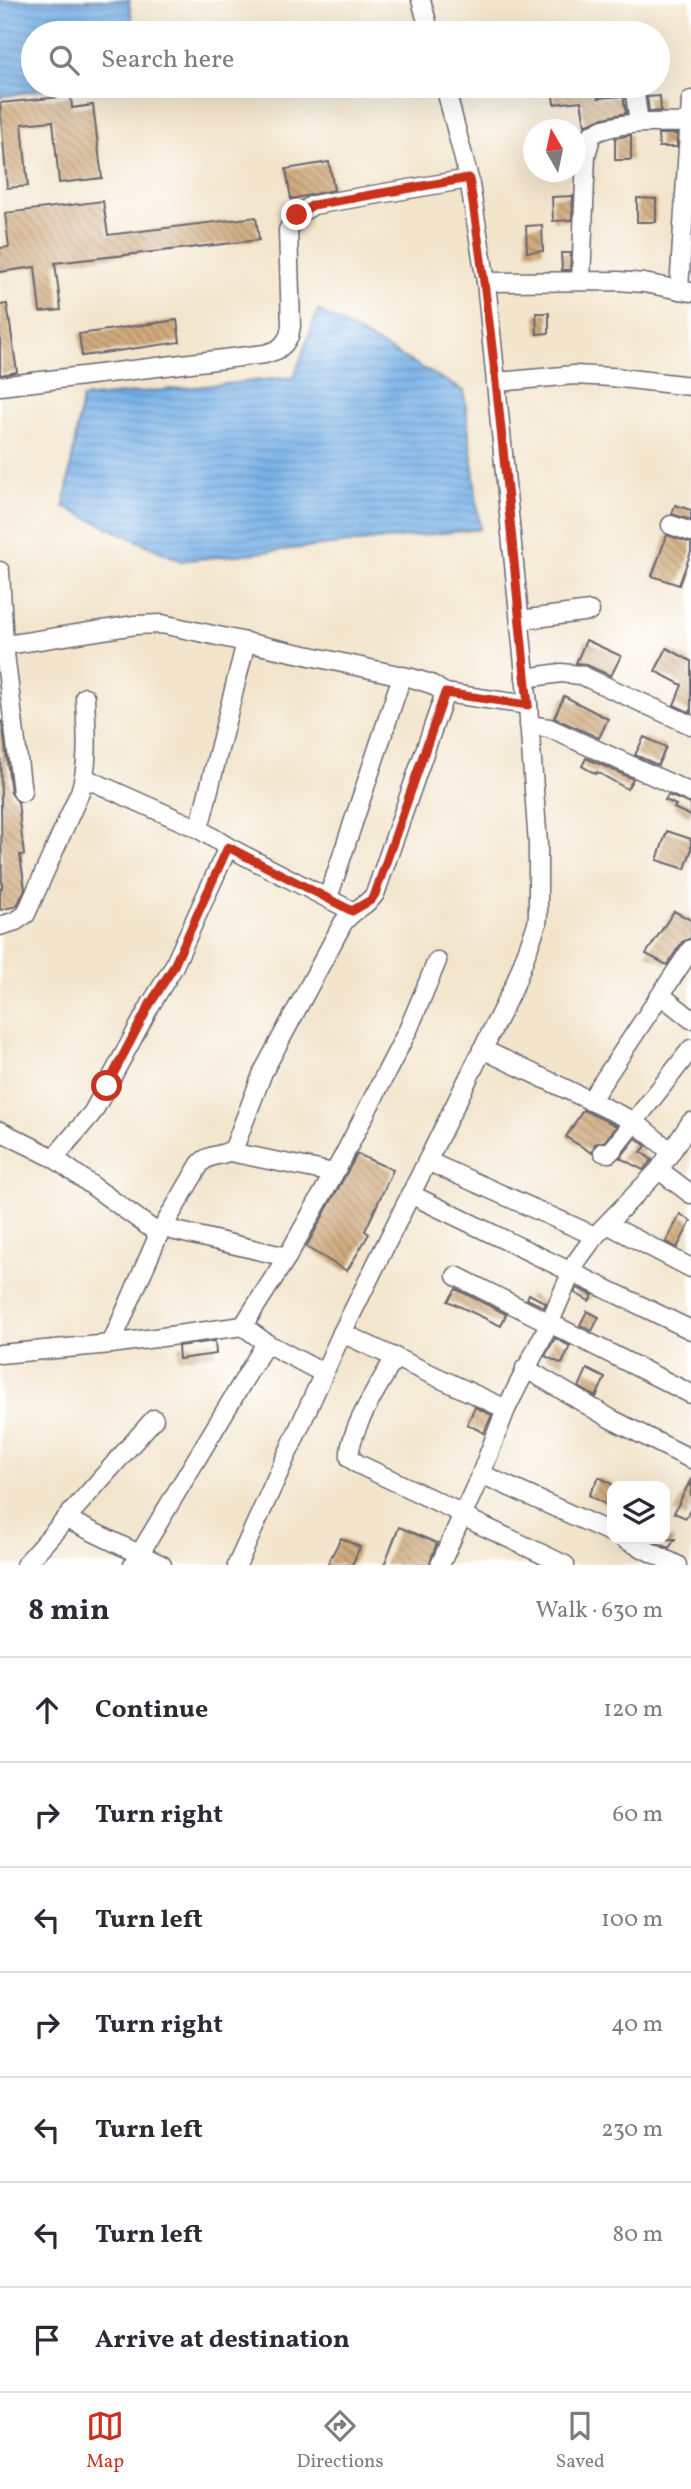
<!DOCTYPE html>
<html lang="en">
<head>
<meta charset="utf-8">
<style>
  :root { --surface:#fff; --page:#f7f7f7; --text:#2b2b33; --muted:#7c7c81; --line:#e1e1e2; --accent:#c8321e }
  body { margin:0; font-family:Vollkorn,serif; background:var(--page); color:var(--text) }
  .controls { position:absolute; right:21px; bottom:21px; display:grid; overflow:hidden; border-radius:14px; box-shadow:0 7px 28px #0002 }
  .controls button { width:63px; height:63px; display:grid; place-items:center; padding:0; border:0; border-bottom:2px solid var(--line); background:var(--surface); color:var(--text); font:35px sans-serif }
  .compass { position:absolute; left:523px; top:119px; width:63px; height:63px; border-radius:50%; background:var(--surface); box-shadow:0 7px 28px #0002; rotate:351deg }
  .stop { position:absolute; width:21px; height:21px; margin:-16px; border:5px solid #c8321e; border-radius:50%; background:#fff }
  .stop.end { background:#c8321e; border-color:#fff; box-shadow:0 2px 7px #0008 }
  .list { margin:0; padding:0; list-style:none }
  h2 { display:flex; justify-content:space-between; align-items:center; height:91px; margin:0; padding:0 28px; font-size:30px }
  h2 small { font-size:23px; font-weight:400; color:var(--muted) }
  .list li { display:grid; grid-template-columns:46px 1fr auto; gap:21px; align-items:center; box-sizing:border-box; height:105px; padding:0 28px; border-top:2px solid var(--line) }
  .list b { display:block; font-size:26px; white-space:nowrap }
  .list em { font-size:23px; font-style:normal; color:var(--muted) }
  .icon { flex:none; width:38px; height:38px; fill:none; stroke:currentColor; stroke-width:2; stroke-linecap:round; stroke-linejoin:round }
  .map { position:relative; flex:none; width:691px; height:1565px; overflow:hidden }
  .search { position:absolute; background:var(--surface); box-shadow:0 7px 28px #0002; left:21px; right:21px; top:21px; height:77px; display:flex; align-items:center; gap:18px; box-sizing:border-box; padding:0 24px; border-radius:38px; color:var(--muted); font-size:26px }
  .sheet { height:826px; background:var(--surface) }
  nav { display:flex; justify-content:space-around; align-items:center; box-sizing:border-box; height:98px; border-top:2px solid var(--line); background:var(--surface); font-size:19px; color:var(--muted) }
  nav a { display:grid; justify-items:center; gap:4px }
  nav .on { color:var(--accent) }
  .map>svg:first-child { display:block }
  .water { fill:url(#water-rules); stroke:#4c6991; stroke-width:2 }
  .building { fill:url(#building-back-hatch) }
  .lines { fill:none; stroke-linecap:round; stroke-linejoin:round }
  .minor-casing { stroke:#6b666e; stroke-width:21 }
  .minor { stroke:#fff; stroke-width:18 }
  .route { stroke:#c8321e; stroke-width:9 }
</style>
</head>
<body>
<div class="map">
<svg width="691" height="1565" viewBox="0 0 691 1565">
  <defs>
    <pattern id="water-rules" width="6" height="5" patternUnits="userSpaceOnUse" patternTransform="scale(1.75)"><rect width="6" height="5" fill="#76b0e7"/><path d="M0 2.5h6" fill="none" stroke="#608fbc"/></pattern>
    <pattern id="building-back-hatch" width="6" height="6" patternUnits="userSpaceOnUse" patternTransform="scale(1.75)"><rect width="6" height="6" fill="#d0ab7e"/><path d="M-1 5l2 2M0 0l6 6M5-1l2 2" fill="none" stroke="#a88b68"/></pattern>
  </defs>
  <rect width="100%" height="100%" fill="#fff"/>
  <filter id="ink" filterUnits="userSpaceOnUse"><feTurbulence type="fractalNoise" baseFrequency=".0143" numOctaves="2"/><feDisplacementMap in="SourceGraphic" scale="14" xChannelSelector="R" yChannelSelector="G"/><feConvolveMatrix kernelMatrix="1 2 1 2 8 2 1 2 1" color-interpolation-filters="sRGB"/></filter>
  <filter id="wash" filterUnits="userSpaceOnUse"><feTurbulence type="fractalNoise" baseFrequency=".00686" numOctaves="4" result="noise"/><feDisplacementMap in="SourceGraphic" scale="28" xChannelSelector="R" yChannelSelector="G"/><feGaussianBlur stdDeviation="1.57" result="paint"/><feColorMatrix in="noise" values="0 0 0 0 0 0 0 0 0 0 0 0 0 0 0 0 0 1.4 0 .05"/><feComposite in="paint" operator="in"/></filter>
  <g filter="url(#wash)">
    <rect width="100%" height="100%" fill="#f3e5cc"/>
    <g class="water">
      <path d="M 0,0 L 130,0 L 129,3 L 135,33 L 33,33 L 33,86 L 61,86 L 0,97 Z"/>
      <path d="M 318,310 L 464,391 L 480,529 L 181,561 L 64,507 L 82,398 L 294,377 Z"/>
    </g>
    <g id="blocks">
      <g class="building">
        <path d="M 552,86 L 596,86 L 598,98 L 623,96 L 626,113 L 600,119 L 585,125 L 581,101 L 554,104 Z"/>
        <path d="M 71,96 L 72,108 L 93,105 L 102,178 L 59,183 L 53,121 L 22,124 L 28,186 L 7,188 L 0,103 Z"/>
        <path d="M 660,96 L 661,111 L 649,112 L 647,97 Z"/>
        <path d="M 658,134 L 677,134 L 677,147 L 659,147 Z"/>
        <path d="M 631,135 L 631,160 L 615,160 L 615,138 Z"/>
        <path d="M 329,162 L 334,190 L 291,199 L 286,169 Z"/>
        <path d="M 573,196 L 572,220 L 553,221 L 552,197 Z"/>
        <path d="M 637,198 L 656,199 L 656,222 L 637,222 Z"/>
        <path d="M 103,201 L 108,235 L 256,217 L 259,240 L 55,263 L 61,310 L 40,312 L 35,267 L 0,272 L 0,248 L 9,247 L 5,213 Z"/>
        <path d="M 542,225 L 543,251 L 527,252 L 526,226 Z"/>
        <path d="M 561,253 L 571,253 L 570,270 L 562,270 Z"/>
        <path d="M 7,304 L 17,372 L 0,375 L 0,305 Z"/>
        <path d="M 536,313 L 549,313 L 549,333 L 537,334 Z"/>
        <path d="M 177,320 L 180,342 L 82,356 L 79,334 Z"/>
        <path d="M 675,505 L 691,510 L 691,520 L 672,514 Z"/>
        <path d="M 667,535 L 691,543 L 691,552 L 679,585 L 652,576 Z"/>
        <path d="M 586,640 L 621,656 L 611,676 L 585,664 L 576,663 Z"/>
        <path d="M 667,648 L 691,661 L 691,713 L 674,705 L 682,685 L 655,671 Z"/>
        <path d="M 564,696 L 608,719 L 599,738 L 554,718 Z"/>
        <path d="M 2,721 L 11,793 L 18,802 L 24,855 L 20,855 L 25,889 L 17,906 L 0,910 L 0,889 L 2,888 L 0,722 Z"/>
        <path d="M 644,737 L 666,747 L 658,765 L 635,755 Z"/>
        <path d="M 586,758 L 633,779 L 627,789 L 597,772 L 596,774 L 582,766 Z"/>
        <path d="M 668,795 L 691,804 L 691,816 L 674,808 L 676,805 L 665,800 Z"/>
        <path d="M 667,831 L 691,839 L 691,851 L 685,869 L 657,860 Z"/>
        <path d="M 674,911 L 691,920 L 691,938 L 682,942 L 667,965 L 646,954 Z"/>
        <path d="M 583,1110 L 617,1126 L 605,1141 L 595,1144 L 592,1153 L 566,1137 Z"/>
        <path d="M 636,1138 L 646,1146 L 641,1152 L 652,1160 L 643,1170 L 620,1158 Z"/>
        <path d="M 357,1154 L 393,1170 L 365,1231 L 369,1234 L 347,1271 L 306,1247 Z"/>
        <path d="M 680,1214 L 691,1221 L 677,1248 L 666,1242 Z"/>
        <path d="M 577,1288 L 593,1295 L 589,1301 L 575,1293 Z"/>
        <path d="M 456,1289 L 506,1314 L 501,1326 L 448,1301 Z"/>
        <path d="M 529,1294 L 546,1303 L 544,1307 L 527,1299 Z"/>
        <path d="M 587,1311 L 599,1317 L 592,1331 L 580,1325 Z"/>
        <path d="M 555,1338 L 570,1346 L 562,1364 L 545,1356 Z"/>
        <path d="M 215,1341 L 216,1354 L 179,1359 L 178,1346 Z"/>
        <path d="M 587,1369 L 605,1378 L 596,1397 L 579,1387 Z"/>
        <path d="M 475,1407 L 492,1415 L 484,1433 L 467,1424 Z"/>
        <path d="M 599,1477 L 612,1484 L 612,1508 L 589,1495 Z"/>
        <path d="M 691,1479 L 691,1508 L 686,1518 L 674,1513 Z"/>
        <path d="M 399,1527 L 437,1543 L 429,1565 L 384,1565 Z"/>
        <path d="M 341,1538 L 360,1547 L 352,1565 L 327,1565 Z"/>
        <path d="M 649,1539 L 675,1539 L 669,1548 Z"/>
      </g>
    </g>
  </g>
  <g filter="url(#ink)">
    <use href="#blocks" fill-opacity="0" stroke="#6b666e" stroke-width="2"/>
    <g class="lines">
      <g class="minor-casing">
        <g id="minor">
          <path d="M 421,0 L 430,33"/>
          <path d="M 634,86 L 639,123"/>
          <path d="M 581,281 L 586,155 L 592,134 C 620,120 660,123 691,123"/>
          <path d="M 486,282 L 618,281 L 644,283 L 691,292"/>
          <path d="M 679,290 L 691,100"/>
          <path d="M 497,382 L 574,375 L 612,377 L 691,386"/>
          <path d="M 0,386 L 265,354 L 277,350 L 284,344 L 289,336 L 291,326 L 288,230 L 297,215 L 313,205 L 469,179"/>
          <path d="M 671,525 L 691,532"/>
          <path d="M 0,571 L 4,645 L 22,792"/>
          <path d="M 520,620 L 590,611"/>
          <path d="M 246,642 L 199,829 L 228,847 L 352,911"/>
          <path d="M 0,646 L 135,625 L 162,624 L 412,678 L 431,684 L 445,693 L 528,705"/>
          <path d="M 525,678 L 561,673 L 581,675 L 691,725"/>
          <path d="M 529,725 L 549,728 L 691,793"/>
          <path d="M 85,778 L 199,829"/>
          <path d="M 328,898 L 402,676"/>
          <path d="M 0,926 L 16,921 L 26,914 L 80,792 C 90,762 86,728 85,697"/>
          <path d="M 662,996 L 691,1019"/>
          <path d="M 482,1049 L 635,1122 L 671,1152"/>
          <path d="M 590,1101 L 691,949"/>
          <path d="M 0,1131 L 54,1158 L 159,1234"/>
          <path d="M 230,1152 L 334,1173"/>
          <path d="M 603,1152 L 609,1153 L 613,1149 L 691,1049"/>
          <path d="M 54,1158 L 93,1112 L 151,1004 L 173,968 L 228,847"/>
          <path d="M 427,1161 L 595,1236"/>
          <path d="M 659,1170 L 691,1194"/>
          <path d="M 410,1194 L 691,1330"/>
          <path d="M 607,1224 L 691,1268"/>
          <path d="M 163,1228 L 287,1257"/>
          <path d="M 456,1276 L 691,1394"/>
          <path d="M 243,1326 L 266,1343 L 323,1373"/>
          <path d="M 342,1333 L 506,1409"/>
          <path d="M 111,1344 L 159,1234 L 200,1164 C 210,1152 223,1158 234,1148 L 263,1072 L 343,923 C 354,908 366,907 375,894 L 445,693"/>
          <path d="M 0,1354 L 111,1344 L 243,1326 L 287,1257 L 342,1159 L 408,1030 L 437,961"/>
          <path d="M 395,1357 C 382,1381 347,1433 350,1458 L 358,1464 L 463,1514"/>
          <path d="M 525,1368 L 611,1419 L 691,1459"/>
          <path d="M 481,1474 L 612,1533"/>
          <path d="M 462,1516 L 565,1565"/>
          <path d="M 66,1519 L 162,1565"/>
          <path d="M 624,1539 L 677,1565"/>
          <path d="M 25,1565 L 154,1419"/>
          <path d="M 133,1565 L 266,1343"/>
          <path d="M 237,1565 L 342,1333 L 515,984 L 537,924 L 538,915 L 538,845 L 528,705 L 486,282 L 469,179 L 445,86"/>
          <path d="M 440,1565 L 481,1474 L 506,1409 L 549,1324 L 576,1262 L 595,1236 L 659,1170 L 691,1122"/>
        </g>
      </g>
      <use href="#minor" class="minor"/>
    </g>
  </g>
  <g class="lines" filter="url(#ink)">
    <path class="route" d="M 107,1086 L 150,1004 L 173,968 L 228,847 L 352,911 L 371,900 L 375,894 L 445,693 L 528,705 C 510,529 497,353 469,178 L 313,205 L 297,215"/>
  </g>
</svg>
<div class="controls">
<button><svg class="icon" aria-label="layers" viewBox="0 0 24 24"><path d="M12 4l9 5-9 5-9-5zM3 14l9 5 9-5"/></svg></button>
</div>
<svg class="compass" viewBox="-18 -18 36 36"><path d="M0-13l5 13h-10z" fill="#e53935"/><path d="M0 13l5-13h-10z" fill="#7c7c81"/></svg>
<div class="stop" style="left:107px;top:1086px"></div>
<div class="stop end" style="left:297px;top:215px"></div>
<div class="search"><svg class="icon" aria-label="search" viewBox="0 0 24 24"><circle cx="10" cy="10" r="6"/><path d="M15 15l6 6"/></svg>Search here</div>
</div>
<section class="sheet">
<h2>8 min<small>Walk · 630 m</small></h2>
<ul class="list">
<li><svg class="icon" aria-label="ahead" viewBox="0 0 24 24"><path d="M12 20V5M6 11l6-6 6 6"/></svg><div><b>Continue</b></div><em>120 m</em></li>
<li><svg class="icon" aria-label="right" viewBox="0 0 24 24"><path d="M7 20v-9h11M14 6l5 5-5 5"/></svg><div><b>Turn right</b></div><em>60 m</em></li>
<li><svg class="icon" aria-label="left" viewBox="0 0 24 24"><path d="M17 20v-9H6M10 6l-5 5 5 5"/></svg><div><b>Turn left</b></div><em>100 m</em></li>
<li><svg class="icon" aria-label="right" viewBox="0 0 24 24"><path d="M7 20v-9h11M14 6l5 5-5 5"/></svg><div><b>Turn right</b></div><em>40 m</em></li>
<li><svg class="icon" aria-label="left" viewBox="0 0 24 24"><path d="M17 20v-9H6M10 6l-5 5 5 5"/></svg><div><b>Turn left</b></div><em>230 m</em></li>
<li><svg class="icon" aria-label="left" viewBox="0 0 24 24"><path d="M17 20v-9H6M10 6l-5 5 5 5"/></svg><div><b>Turn left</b></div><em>80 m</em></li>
<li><svg class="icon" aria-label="arrive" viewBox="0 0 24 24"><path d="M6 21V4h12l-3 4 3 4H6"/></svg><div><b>Arrive at destination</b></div></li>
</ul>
</section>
<nav>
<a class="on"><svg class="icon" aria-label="map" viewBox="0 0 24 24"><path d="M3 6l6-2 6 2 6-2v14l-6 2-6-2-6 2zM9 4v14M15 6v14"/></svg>Map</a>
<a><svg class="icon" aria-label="directions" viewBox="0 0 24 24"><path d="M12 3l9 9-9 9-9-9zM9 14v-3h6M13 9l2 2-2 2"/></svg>Directions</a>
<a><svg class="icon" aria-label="saved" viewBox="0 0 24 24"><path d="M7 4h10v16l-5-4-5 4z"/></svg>Saved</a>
</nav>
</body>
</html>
